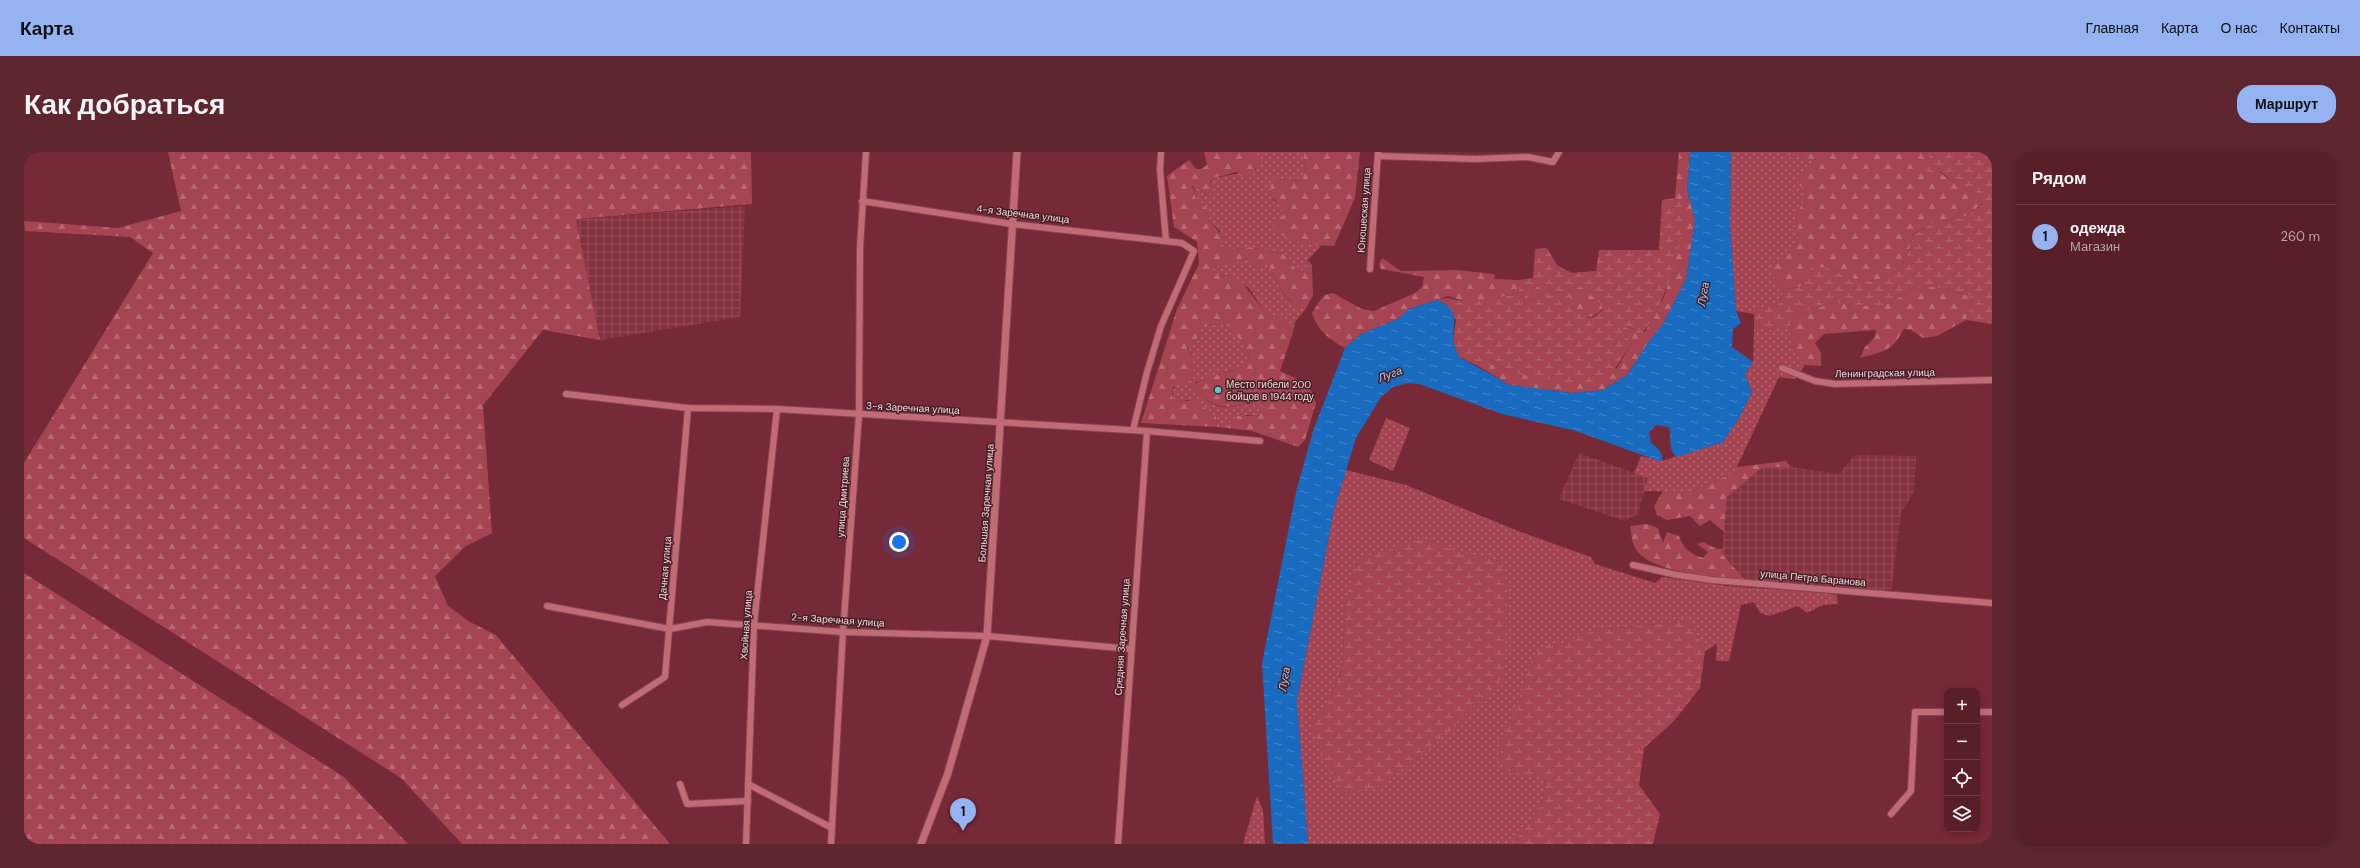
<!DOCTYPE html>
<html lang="ru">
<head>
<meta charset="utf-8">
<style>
  :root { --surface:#581f28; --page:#5e2730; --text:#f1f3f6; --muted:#b7a2a8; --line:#6d3d45; --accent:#95b2f1 }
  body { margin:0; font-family:"DM Sans",sans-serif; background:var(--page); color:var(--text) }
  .controls { position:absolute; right:12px; bottom:12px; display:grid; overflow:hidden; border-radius:8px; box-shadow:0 2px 6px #0003 }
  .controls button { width:36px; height:36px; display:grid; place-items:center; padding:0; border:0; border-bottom:1px solid var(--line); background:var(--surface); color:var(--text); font:20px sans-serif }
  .you { position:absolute; left:875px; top:390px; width:14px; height:14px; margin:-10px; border:3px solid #fff; border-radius:50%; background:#1a73e8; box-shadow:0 0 0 6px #1a73e833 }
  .badge { display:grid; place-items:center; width:26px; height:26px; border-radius:50%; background:var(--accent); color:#111; font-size:13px; font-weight:700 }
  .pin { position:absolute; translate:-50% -33px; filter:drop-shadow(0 1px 2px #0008) }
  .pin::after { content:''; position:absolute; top:21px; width:14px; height:12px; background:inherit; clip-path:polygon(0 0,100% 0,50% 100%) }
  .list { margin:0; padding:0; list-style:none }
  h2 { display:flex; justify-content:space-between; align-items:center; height:52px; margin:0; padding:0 16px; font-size:17px }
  h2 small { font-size:13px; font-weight:400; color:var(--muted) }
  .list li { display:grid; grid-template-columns:26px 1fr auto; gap:12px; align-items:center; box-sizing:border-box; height:64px; padding:0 16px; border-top:1px solid var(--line) }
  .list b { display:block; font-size:15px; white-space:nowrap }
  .list p { margin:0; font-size:13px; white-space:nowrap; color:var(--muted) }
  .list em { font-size:13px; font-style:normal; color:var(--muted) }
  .icon { flex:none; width:22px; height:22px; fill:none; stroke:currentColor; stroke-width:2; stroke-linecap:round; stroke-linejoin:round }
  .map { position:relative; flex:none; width:1968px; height:692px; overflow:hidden; border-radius:16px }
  header { display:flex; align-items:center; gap:24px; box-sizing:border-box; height:56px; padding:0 20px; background:var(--accent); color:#111 }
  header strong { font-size:19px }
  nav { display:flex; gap:22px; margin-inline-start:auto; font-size:14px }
  .intro { display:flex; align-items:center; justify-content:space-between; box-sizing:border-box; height:96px; padding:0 24px }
  h1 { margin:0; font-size:28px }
  .button { padding:10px 18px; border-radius:16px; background:var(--accent); color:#111; font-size:14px; font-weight:700 }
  main { display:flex; gap:24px; padding:0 24px }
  aside { flex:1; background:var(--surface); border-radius:16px; box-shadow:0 2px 6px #0003 }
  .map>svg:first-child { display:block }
  .industrial { fill:url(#industrial-grid) }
  .grass { fill:url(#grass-dots); fill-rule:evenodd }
  .forest { fill:url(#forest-firs) }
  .wetland { fill:url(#wetland-marsh); fill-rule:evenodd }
  .water { fill:url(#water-ripples) }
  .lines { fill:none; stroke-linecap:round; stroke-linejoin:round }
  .minor-casing { stroke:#884655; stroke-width:8 }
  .tertiary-casing { stroke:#884655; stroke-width:9 }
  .minor { stroke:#c06b76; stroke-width:6 }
  .tertiary { stroke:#c06b76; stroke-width:7 }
  .poi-dot { fill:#53cdca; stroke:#442126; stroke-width:1.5 }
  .labels { text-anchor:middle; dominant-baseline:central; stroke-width:3; stroke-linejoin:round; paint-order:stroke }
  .street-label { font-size:10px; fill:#fad4d7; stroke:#442126 }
  .poi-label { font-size:10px; fill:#fad4d7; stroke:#442126; text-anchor:start }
  .water-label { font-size:11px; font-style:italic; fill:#aacef9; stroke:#442126 }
</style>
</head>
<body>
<header>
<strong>Карта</strong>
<nav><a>Главная</a><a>Карта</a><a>О нас</a><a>Контакты</a></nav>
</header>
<div class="intro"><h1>Как добраться</h1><a class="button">Маршрут</a></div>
<main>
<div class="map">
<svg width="1968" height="692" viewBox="0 0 1968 692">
  <defs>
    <pattern id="industrial-grid" width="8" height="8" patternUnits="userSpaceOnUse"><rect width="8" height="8" fill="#853140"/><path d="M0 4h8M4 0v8" fill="none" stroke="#974e5b"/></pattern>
    <pattern id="grass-dots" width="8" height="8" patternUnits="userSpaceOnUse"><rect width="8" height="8" fill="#a54554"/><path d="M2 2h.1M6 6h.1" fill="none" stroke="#b76874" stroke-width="1.8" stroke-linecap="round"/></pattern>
    <pattern id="forest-firs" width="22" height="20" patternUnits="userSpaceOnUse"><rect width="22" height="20" fill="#a54554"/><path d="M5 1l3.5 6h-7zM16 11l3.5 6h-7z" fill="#b76874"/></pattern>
    <pattern id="wetland-marsh" width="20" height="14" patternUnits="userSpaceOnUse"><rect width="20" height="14" fill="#a54554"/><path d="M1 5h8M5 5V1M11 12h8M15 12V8" fill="none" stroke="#b76874"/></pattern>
    <pattern id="water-ripples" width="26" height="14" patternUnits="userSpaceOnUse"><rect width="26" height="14" fill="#186bbe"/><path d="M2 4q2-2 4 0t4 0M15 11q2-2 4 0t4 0" fill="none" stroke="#4686c9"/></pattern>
  </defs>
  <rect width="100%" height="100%" fill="#762936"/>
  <g class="industrial">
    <path d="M 721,54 L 716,165 L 576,188 L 552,67 Z"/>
    <path d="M 1555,301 L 1624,326 L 1614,362 L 1601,369 L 1535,347 Z"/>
    <path d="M 1831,303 L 1892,304 L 1890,340 L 1877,361 L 1867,439 L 1721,428 L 1698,402 L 1703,345 L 1739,315 L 1767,315 L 1815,322 Z"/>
  </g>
  <g class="grass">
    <path d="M 1231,0 L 1279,0 L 1281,14 L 1278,29 L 1250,27 L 1249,25 L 1249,48 L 1257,54 L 1262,62 L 1253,67 L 1265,87 L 1297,94 L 1284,108 L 1282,117 L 1273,120 L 1263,104 L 1256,101 L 1225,95 L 1207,99 L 1194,93 L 1196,79 L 1186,70 L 1182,55 L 1173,49 L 1169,33 L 1182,42 L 1189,26 C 1196,25 1229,19 1232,17 L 1233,7 Z"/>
    <path d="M 1707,0 L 1757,0 L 1756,2 L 1794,8 L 1783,43 L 1772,63 L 1775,83 L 1769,100 L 1750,129 L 1760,137 L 1755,152 L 1734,156 L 1730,162 L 1712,159 L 1706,73 Z"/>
    <path d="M 1223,106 L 1244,111 C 1254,133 1259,148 1281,158 L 1271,170 L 1269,180 L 1258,167 L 1240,159 L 1225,136 L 1208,124 L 1194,123 L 1187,116 Z"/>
    <path d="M 1187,172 L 1208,174 L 1226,205 L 1222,212 L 1215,216 L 1172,230 L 1168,236 C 1176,239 1180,248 1187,251 C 1205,261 1223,250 1241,248 L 1234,264 L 1223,263 L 1206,270 L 1203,276 L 1193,275 L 1192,264 L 1164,248 L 1150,250 C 1144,234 1160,219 1169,206 L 1163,194 L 1172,191 L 1176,177 Z"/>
    <path d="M 1730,173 L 1742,178 L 1765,176 L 1771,201 L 1781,213 L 1771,227 L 1755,225 L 1710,321 L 1665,340 L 1620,339 L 1624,326 L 1610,321 L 1617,304 L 1638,309 L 1699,290 L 1715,266 L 1728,240 L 1721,222 L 1729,210 Z"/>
    <path d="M 1362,266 L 1386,276 L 1369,319 L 1345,308 Z"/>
    <path d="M 1322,318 L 1382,333 L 1494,379 L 1567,405 L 1571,412 L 1631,431 L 1638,425 L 1702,434 L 1801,441 L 1813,443 L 1814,452 L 1799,453 L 1783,461 L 1774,454 L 1745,464 L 1736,461 L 1730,450 L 1717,453 L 1705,509 L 1692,509 L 1693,492 L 1681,499 L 1665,469 L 1570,478 L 1540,491 L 1522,491 L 1476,592 L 1475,618 L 1522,625 L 1518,652 L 1489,692 L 1284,692 L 1273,549 L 1310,358 ZM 1400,387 L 1438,401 L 1475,409 L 1287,573 L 1303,553 L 1318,517 L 1322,445 Z"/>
    <path d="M 1233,644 L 1239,658 L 1241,692 L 1219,692 Z"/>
  </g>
  <g class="forest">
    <path d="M 144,0 L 727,0 L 728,52 L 552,67 L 576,188 L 519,178 L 459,253 L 468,381 L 442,394 L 411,424 L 424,454 L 446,470 L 472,483 L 646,692 L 438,692 L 377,626 L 0,386 L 0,311 L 129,101 L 106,85 L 1,79 L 0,69 L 94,76 L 157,59 Z"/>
    <path d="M 1180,0 L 1231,0 L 1236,9 L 1226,26 L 1221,29 L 1213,20 L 1189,26 L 1186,30 L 1188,34 L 1186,44 L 1168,33 L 1173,49 L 1182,55 L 1186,70 L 1200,86 L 1194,93 L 1207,99 L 1225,95 L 1256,101 L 1263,104 L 1273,120 L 1282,117 L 1284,108 L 1288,113 L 1289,144 L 1281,158 C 1259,147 1254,133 1244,111 L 1231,116 L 1223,106 L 1187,116 L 1194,123 L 1208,124 L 1217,129 L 1240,159 L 1258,167 L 1269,180 L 1256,219 L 1273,227 L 1272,234 L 1275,238 L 1284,236 L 1288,240 L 1292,251 L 1281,288 L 1274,295 L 1228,279 L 1203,276 L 1206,270 L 1213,264 L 1234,264 L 1241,248 C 1222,250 1207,260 1188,251 C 1180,248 1176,239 1167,236 C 1181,219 1214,226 1226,205 L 1207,174 L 1187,172 L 1176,177 L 1172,191 L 1163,195 C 1170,208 1174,215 1166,229 L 1149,235 L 1148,243 L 1150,250 C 1172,246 1175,251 1192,264 L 1193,275 L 1117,271 L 1153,157 L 1175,112 L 1173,90 L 1150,75 L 1143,24 L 1165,8 L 1172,17 L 1177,17 L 1183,13 Z"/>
    <path d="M 1279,0 L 1336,0 L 1331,46 L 1310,94 C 1289,93 1260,93 1249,73 L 1253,67 L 1261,62 L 1246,42 L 1248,25 L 1251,27 L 1278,29 L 1281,14 Z"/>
    <path d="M 1655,0 L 1666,0 L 1663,37 L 1671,68 L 1662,127 L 1639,172 L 1623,192 L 1604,222 L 1579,238 L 1548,241 L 1486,233 L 1452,213 L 1474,213 L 1489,221 L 1509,224 L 1593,216 L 1608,191 L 1597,178 L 1601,175 L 1621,180 L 1640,145 L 1657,86 L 1658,50 L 1651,46 Z"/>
    <path d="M 1757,0 L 1904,0 C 1904,17 1939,38 1954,43 L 1959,51 L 1942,64 L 1905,73 L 1889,82 C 1885,104 1876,125 1852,128 C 1847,128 1841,130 1837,129 C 1818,124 1807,113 1788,116 L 1776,135 L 1760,137 L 1750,129 L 1749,110 L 1769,100 L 1775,83 L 1772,63 L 1783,43 L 1772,28 L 1794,8 L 1756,2 Z"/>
    <path d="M 1358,106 L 1377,119 L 1434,118 L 1470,122 L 1471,127 L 1494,128 L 1495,141 L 1464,148 L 1442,150 L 1424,144 L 1385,157 L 1374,167 L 1337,182 L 1321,196 C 1306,188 1293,178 1288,161 L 1297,147 L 1301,143 L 1309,141 L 1338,157 L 1350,159 L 1391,141 L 1398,135 L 1400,125 L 1357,117 L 1355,112 Z"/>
    <path d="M 1517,132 L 1523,133 L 1535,140 L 1508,148 L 1499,145 Z"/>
    <path d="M 1900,133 L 1944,143 L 1949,149 L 1942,168 L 1913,184 L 1899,186 L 1887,178 L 1880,177 C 1868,200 1860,199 1836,206 L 1841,195 L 1851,185 L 1852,178 L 1800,182 L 1791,191 L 1797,201 L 1797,214 L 1781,213 L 1771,201 L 1765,176 L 1772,162 L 1808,151 L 1856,155 Z"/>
    <path d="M 1559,135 C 1565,144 1576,147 1579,156 C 1569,167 1563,166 1549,163 L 1545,143 L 1550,136 Z"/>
    <path d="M 1762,309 L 1767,315 L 1739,315 L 1703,345 L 1700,380 L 1686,368 L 1676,374 L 1666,364 L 1643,368 L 1633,363 L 1630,354 L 1639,339 L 1665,340 L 1710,321 L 1713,315 Z"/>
    <path d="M 1623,372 L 1634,376 L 1639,391 L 1643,380 L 1655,384 C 1660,397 1665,401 1679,406 L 1684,400 L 1673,392 L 1679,390 L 1693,397 L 1699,397 L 1698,402 L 1721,428 C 1695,426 1625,421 1611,396 C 1608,390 1607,381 1606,374 Z"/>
    <path d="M 0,421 L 320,625 L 384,692 L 0,692 Z"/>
  </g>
  <g class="wetland">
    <path d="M 1904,0 L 1968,0 L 1968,172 L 1942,168 L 1949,149 L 1944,143 L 1900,133 L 1856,155 L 1808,151 L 1772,162 L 1765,176 L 1742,178 L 1730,173 L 1730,162 L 1734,156 L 1755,152 L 1760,137 L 1776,135 L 1788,115 C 1807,113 1818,124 1837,129 C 1841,130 1847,128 1852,128 C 1876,125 1885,104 1889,83 L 1905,73 L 1942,64 L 1959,52 L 1954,43 L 1937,37 L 1916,19 L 1900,25 L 1906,9 Z"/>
    <path d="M 1651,46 L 1658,49 C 1658,61 1659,75 1657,86 C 1653,108 1633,173 1615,183 L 1608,176 L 1601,175 L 1597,178 L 1608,191 L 1586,224 L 1563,232 L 1549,232 L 1489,221 L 1474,213 L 1452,213 L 1435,205 L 1429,188 L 1432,168 L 1420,151 L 1413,148 C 1429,143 1430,150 1444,149 C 1462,149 1478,145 1495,141 L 1494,128 L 1509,126 L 1511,97 L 1523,96 L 1533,113 L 1548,121 L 1572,119 L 1575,98 L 1635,98 L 1638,48 ZM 1517,132 L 1523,133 L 1534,140 L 1508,148 L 1500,145 ZM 1559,135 C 1565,144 1576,147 1579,157 L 1572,164 L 1564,166 L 1559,160 L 1549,162 L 1552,156 L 1545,143 L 1550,137 Z"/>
    <path d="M 1400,387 L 1438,401 L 1475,409 L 1484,433 L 1480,525 L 1427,577 L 1359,633 L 1320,643 L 1303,615 L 1287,573 L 1303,553 L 1318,518 L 1322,445 L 1336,406 Z"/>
    <path d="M 1665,469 L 1681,499 L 1676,536 L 1649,570 L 1620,596 L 1615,633 L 1636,662 L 1629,692 L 1489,692 L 1518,652 L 1522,626 L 1475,618 L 1476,592 L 1493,554 L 1506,511 L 1522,491 L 1540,491 L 1570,478 Z"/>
  </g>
  <path class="water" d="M 1666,0 L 1707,0 L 1706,73 L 1712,159 L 1717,171 L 1709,177 L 1708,195 L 1729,210 L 1721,222 L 1728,240 L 1715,266 L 1699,290 L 1653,305 C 1643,297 1648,286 1645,275 L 1632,273 L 1625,280 L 1627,291 C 1633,295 1639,300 1638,309 L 1635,309 L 1552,279 L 1478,262 L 1395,232 L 1384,231 L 1369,235 L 1357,245 L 1332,286 L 1310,358 L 1273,549 L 1284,692 L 1249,692 L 1238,511 L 1272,340 L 1289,279 L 1321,196 L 1337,182 L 1374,167 L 1385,157 L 1413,148 C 1435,157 1430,168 1429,186 C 1429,192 1433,199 1435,205 L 1486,233 L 1548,241 L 1579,238 L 1604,222 L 1623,192 L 1639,172 L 1662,127 L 1671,68 L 1663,37 Z"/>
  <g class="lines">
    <g class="minor-casing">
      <g id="minor">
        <path d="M 1137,0 L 1136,18 L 1142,89"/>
        <path d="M 1354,4 L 1451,7 L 1504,5 L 1529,10 L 1535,0"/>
        <path d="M 838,49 L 988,72 L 1158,91 L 1170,99 L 1137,174 L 1123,220 L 1109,278"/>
        <path d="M 1346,117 L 1354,0"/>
        <path d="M 1758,216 L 1791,229 L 1811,232 L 1968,228"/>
        <path d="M 542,242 L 664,256 L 753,257 L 1123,279 L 1236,289"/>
        <path d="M 1609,413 L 1653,423 L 1688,428 L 1968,451"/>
        <path d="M 523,454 L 646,477 L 683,470 L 819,480 L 963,484 L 1107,497"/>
        <path d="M 598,553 L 641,525 L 664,256"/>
        <path d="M 1953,560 L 1968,560"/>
        <path d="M 656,632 L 663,652 L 724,649"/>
        <path d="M 724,632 L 808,676"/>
        <path d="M 1867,662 L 1887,639 L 1891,560 L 1923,560"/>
        <path d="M 722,692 L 730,472 L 753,257"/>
        <path d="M 807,692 L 819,480 L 835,263 L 836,96 L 842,0"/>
        <path d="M 1094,692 L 1123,279"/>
      </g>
    </g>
    <g class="tertiary-casing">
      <path id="tertiary" d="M 897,692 L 924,621 L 963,484 L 993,0"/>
    </g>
    <use href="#minor" class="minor"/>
    <use href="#tertiary" class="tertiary"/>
  </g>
  <circle class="poi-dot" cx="1194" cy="238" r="4"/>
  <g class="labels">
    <g class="street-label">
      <text transform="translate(1340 58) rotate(-86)">Юношеская улица</text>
      <text transform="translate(999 62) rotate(7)">4-я Заречная улица</text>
      <text transform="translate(1861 221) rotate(-1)">Ленинградская улица</text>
      <text transform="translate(889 256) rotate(3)">3-я Заречная улица</text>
      <text transform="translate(819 345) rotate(-86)">улица Дмитриева</text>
      <text transform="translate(962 351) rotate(-86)">Большая Заречная улица</text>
      <text transform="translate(641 416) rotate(-85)">Дачная улица</text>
      <text transform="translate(1789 426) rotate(5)">улица Петра Баранова</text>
      <text transform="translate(814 468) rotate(4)">2-я Заречная улица</text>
      <text transform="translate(722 473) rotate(-86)">Хвойная улица</text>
      <text transform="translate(1098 485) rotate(-86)">Средняя Заречная улица</text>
    </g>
    <g class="poi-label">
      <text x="1202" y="232">Место гибели 200<tspan x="1202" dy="12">бойцов в 1944 году</tspan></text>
    </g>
    <g class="water-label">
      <text transform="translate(1679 142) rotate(-80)">Луга</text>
      <text transform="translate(1366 222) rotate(-21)">Луга</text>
      <text transform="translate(1260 527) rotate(-80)">Луга</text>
    </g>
  </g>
</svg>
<div class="controls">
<button>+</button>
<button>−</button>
<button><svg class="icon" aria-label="locate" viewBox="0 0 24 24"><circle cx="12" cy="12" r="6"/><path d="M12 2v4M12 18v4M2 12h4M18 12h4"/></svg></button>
<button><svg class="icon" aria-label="layers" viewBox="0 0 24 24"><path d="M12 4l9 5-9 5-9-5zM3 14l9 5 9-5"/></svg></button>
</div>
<div class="you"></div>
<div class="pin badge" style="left:939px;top:679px">1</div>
</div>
<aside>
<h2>Рядом<small></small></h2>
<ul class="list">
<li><span class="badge">1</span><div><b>одежда</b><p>Магазин</p></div><em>260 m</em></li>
</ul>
</aside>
</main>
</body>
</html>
